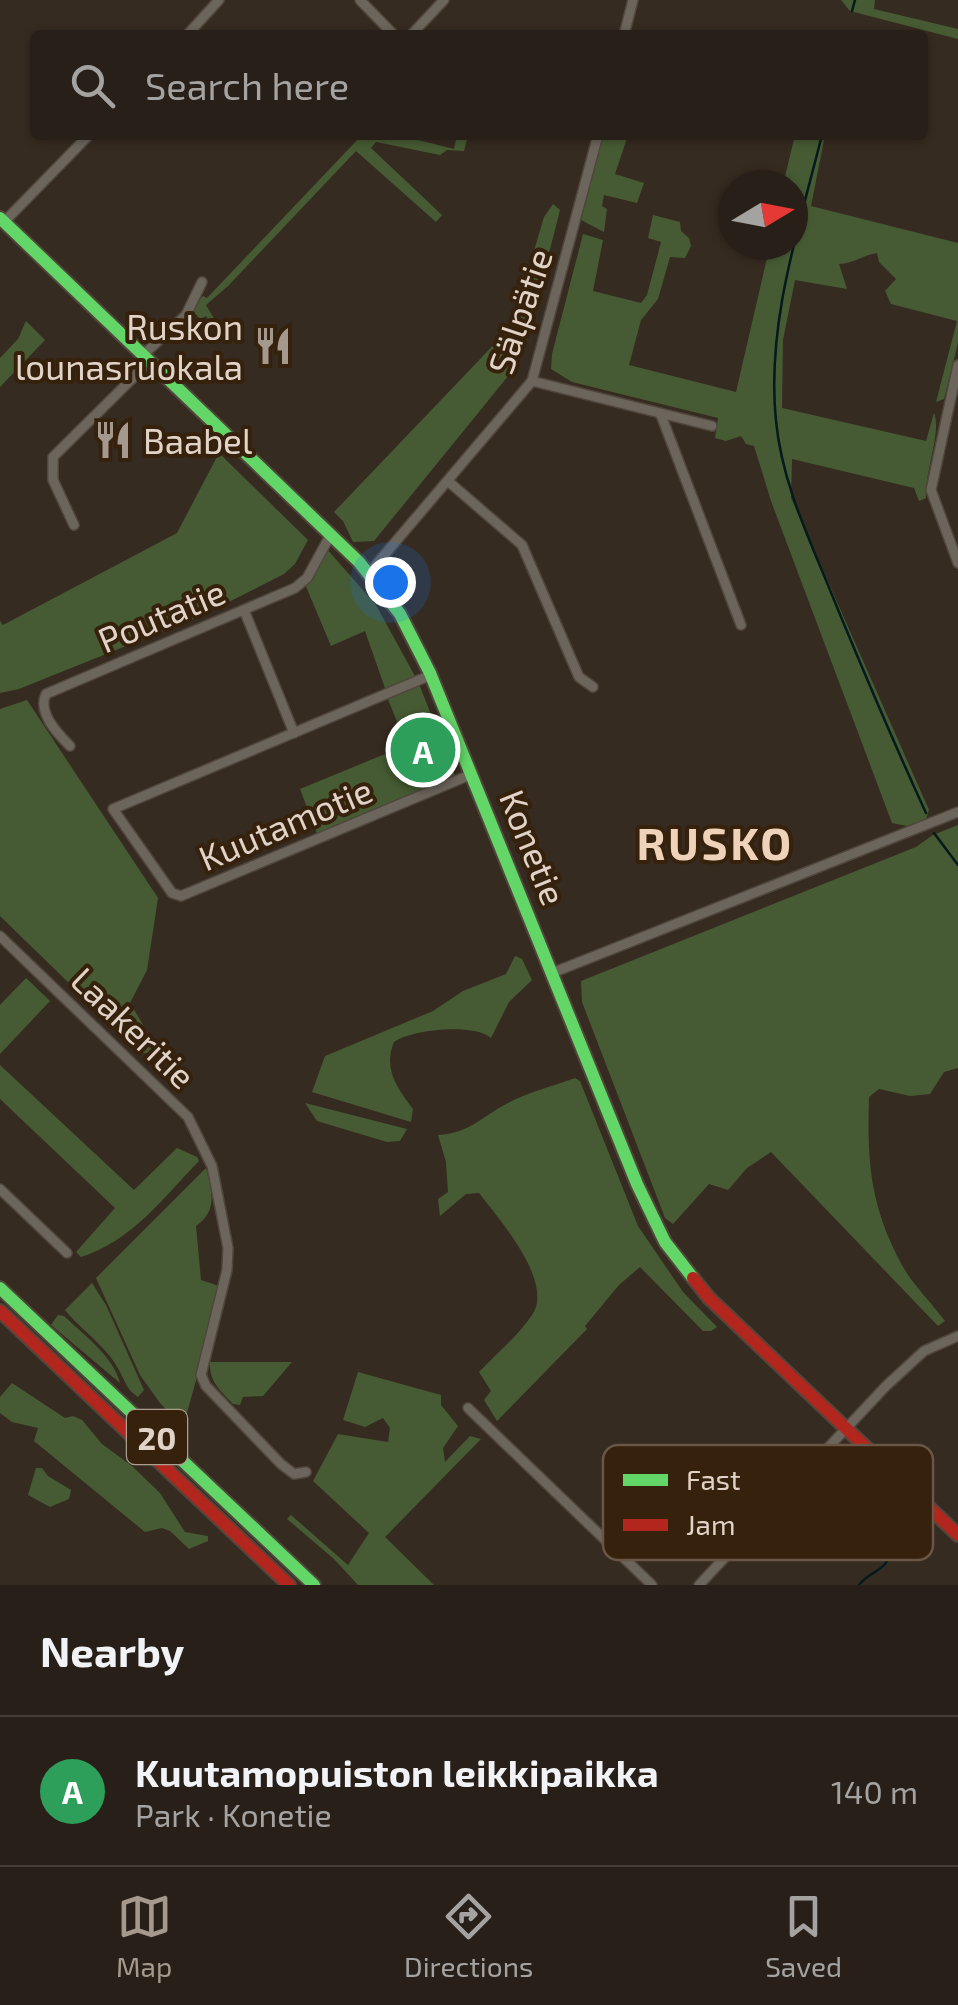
<!DOCTYPE html>
<html lang="en">
<head>
<meta charset="utf-8">
<style>
  :root { --surface:#282018; --page:#302821; --text:#f1f3f6; --muted:#a5a3a2; --line:#443e37; --accent:#a5988d }
  body { margin:0; font-family:"Exo 2",sans-serif; background:var(--page); color:var(--text) }
  .compass { position:absolute; left:718px; top:170px; width:90px; height:90px; border-radius:50%; background:var(--surface); box-shadow:0 2px 8px #0004; rotate:80deg }
  .you { position:absolute; left:390px; top:582px; width:35px; height:35px; margin:-25px; border:8px solid #fff; border-radius:50%; background:#1a73e8; box-shadow:0 0 0 15px #1a73e833 }
  .badge { display:grid; place-items:center; width:65px; height:65px; border-radius:50%; background:var(--accent); color:#fff; font-size:32px; font-weight:700 }
  .pin { position:absolute; translate:-50% -50%; border:5px solid #fff; box-shadow:0 2px 10px #0006 }
  .list { margin:0; padding:0; list-style:none }
  h2 { display:flex; justify-content:space-between; align-items:center; height:130px; margin:0; padding:0 40px; font-size:42px }
  h2 small { font-size:32px; font-weight:400; color:var(--muted) }
  .list li { display:grid; grid-template-columns:65px 1fr auto; gap:30px; align-items:center; box-sizing:border-box; height:150px; padding:0 40px; border-top:2px solid var(--line) }
  .list b { display:block; font-size:38px; white-space:nowrap }
  .list p { margin:0; font-size:32px; white-space:nowrap; color:var(--muted) }
  .list em { font-size:32px; font-style:normal; color:var(--muted) }
  .icon { flex:none; width:55px; height:55px; fill:none; stroke:currentColor; stroke-width:2; stroke-linecap:round; stroke-linejoin:round }
  .map { position:relative; flex:none; width:958px; height:1585px; overflow:hidden }
  .search { position:absolute; background:var(--surface); box-shadow:0 2px 8px #0004; left:30px; right:30px; top:30px; height:110px; display:flex; align-items:center; gap:25px; box-sizing:border-box; padding:0 35px; border-radius:10px; color:var(--muted); font-size:38px }
  .sheet { height:280px; background:var(--surface) }
  nav { display:flex; justify-content:space-around; align-items:center; box-sizing:border-box; height:140px; border-top:2px solid var(--line); background:var(--surface); font-size:28px; color:var(--muted) }
  nav a { display:grid; justify-items:center; gap:5px }
  nav .on { color:var(--accent) }
  .map>svg:first-child { display:block }
  .green { fill:#465b33 }
  .lines { fill:none; stroke-linecap:round; stroke-linejoin:round }
  .stream { stroke:#051a1c; stroke-width:2.5 }
  .street-casing { stroke:#50463c; stroke-width:12 }
  .fast-casing { stroke:#50463c; stroke-width:16 }
  .jam-casing { stroke:#50463c; stroke-width:16 }
  .street { stroke:#6c655c; stroke-width:9 }
  .fast { stroke:#63d668; stroke-width:12 }
  .jam { stroke:#b3261e; stroke-width:12 }
  .labels { text-anchor:middle; dominant-baseline:central; stroke-width:8; stroke-linejoin:round; paint-order:stroke }
  .shield { fill:#35210c; stroke:#ad9e8f; stroke-width:2.5 }
  .shield-label { font-size:32px; font-weight:bold; fill:#e1d3c7 }
  .street-label { font-size:35px; fill:#e1d3c7; stroke:#35210c }
  .poi-label { font-size:35px; fill:#e1d3c7; stroke:#35210c; text-anchor:end }
  .district-label { font-size:45px; font-weight:bold; letter-spacing:2.5px; fill:#eed3ba; stroke:#35210c }
  .key { fill:#35210c; stroke:#695644; stroke-width:2.5 }
  .key-label { font-size:28px; fill:#e1d3c7 }
</style>
</head>
<body>
<div class="map">
<svg width="958" height="1585" viewBox="0 0 958 1585">
  <rect width="100%" height="100%" fill="#362b20"/>
  <g class="green">
    <path d="M 841,0 L 875,0 L 874,9 L 958,29 L 958,39 L 850,11 Z"/>
    <path d="M 362,135 L 398,135 L 454,149 L 457,135 L 468,135 L 464,151 L 447,150 L 440,155 L 376,142 L 371,148 L 442,215 L 436,222 L 356,151 L 228,286 L 206,305 L 216,322 L 213,326 L 205,324 L 208,319 L 206,316 L 200,319 L 191,309 L 203,296 L 207,298 Z"/>
    <path d="M 603,135 L 628,135 L 615,174 L 644,183 L 637,203 L 604,195 L 602,206 L 607,209 L 604,232 L 581,220 Z"/>
    <path d="M 795,135 L 825,135 L 811,206 L 958,243 L 958,343 L 944,399 L 936,402 L 957,321 L 891,304 L 885,291 L 896,279 L 879,262 L 877,253 C 861,256 855,263 839,264 L 847,289 L 795,280 L 783,340 L 782,408 L 926,441 L 934,413 C 942,432 924,474 926,498 L 919,501 L 914,488 L 792,459 L 791,498 L 929,810 L 926,819 L 907,826 L 892,823 L 771,501 L 754,446 L 746,444 L 741,436 L 726,441 L 715,438 L 718,418 L 572,382 L 551,369 L 552,354 L 583,234 L 603,240 L 593,291 L 641,303 L 647,295 L 661,242 L 648,238 L 653,215 L 680,222 L 681,231 L 689,238 L 691,246 L 685,258 L 670,257 L 658,299 L 641,320 L 629,365 L 736,392 L 770,245 L 793,245 L 793,185 L 783,185 Z"/>
    <path d="M 553,204 L 560,210 L 527,340 L 522,343 L 513,370 L 374,541 L 353,542 L 343,521 L 334,512 L 504,334 L 509,335 L 544,217 Z"/>
    <path d="M 26,321 L 45,340 L 0,387 L 0,358 L 18,339 Z"/>
    <path d="M 219,453 L 308,540 L 295,564 L 284,574 L 203,615 L 19,689 L 0,693 L 0,621 L 3,625 L 177,533 Z"/>
    <path d="M 326,548 L 376,605 L 416,678 L 386,691 L 365,631 L 331,646 L 305,584 Z"/>
    <path d="M 419,684 L 456,778 L 318,836 L 300,789 L 402,747 L 404,739 L 387,697 Z"/>
    <path d="M 27,700 L 158,898 L 147,970 L 130,1003 L 156,1046 L 153,1053 L 141,1053 L 0,916 L 0,709 Z"/>
    <path d="M 958,825 L 958,1068 L 944,1072 L 930,1094 L 910,1096 L 879,1089 L 869,1097 C 867,1162 870,1206 902,1265 C 912,1284 931,1302 945,1321 L 938,1326 L 771,1152 L 747,1168 L 728,1190 L 709,1184 L 673,1224 L 665,1218 L 582,1002 L 581,981 L 916,847 L 933,835 Z"/>
    <path d="M 515,956 L 522,959 L 532,980 L 509,1002 L 491,1038 C 475,1023 412,1029 394,1042 C 383,1069 397,1088 413,1109 L 411,1122 L 312,1092 L 325,1056 L 433,1011 L 463,991 L 506,974 Z"/>
    <path d="M 26,978 L 50,1001 L 0,1054 L 0,1005 Z"/>
    <path d="M 0,1065 L 134,1190 L 177,1148 L 197,1157 L 199,1161 C 163,1198 132,1241 81,1257 L 76,1252 L 115,1208 L 0,1099 Z"/>
    <path d="M 575,1078 L 580,1081 L 638,1226 L 683,1292 L 717,1327 L 711,1331 L 703,1331 L 640,1267 L 619,1285 L 585,1326 L 587,1329 L 497,1421 L 484,1400 L 491,1391 L 479,1372 C 496,1354 518,1336 532,1315 C 555,1282 498,1218 479,1193 L 466,1194 L 440,1216 L 438,1199 L 448,1192 L 446,1162 L 438,1135 C 470,1133 481,1117 508,1103 C 529,1092 553,1086 575,1078 Z"/>
    <path d="M 305,1103 L 407,1129 L 400,1141 L 387,1142 L 317,1121 Z"/>
    <path d="M 206,1168 C 212,1191 218,1211 196,1226 L 201,1280 L 222,1287 L 183,1427 L 160,1403 L 140,1375 L 96,1278 Z"/>
    <path d="M 92,1283 L 106,1305 L 144,1390 L 138,1397 C 127,1390 126,1383 120,1372 C 108,1347 82,1331 65,1310 Z"/>
    <path d="M 58,1315 L 64,1316 C 83,1334 114,1357 120,1383 L 51,1325 Z"/>
    <path d="M 210,1362 L 292,1362 L 263,1396 L 243,1397 L 240,1405 L 233,1404 C 220,1390 209,1382 210,1362 Z"/>
    <path d="M 358,1372 L 441,1395 L 441,1405 L 458,1426 L 443,1448 L 445,1462 L 470,1436 L 481,1439 L 385,1537 L 434,1585 L 358,1585 L 334,1559 L 287,1519 L 291,1515 L 348,1565 L 369,1533 L 313,1481 L 338,1434 L 388,1442 L 390,1428 L 383,1418 L 365,1427 L 343,1420 Z"/>
    <path d="M 12,1383 L 65,1418 L 73,1416 L 82,1420 L 102,1444 L 132,1466 L 160,1493 L 185,1532 L 208,1536 L 208,1541 L 189,1549 L 170,1531 L 162,1528 L 145,1532 L 34,1441 L 38,1428 L 12,1422 L 0,1413 L 0,1397 Z"/>
    <path d="M 36,1468 L 42,1468 L 48,1476 L 71,1490 L 69,1499 L 50,1507 L 28,1495 Z"/>
  </g>
  <g class="lines">
    <g class="stream">
      <path d="M 852,11 L 855,0"/>
      <path d="M 822,135 C 799,227 766,325 776,421 C 782,483 809,538 832,595 C 862,668 893,741 926,813"/>
      <path d="M 934,833 L 958,865"/>
      <path d="M 859,1585 C 866,1575 877,1573 885,1564 C 902,1543 891,1526 896,1507"/>
    </g>
    <g class="street-casing">
      <g id="street">
        <path d="M 360,0 L 394,35"/>
        <path d="M 187,35 L 219,0"/>
        <path d="M 411,35 L 444,0"/>
        <path d="M 624,35 L 633,0"/>
        <path d="M 4,222 L 89,135"/>
        <path d="M 143,355 L 186,315 L 202,282"/>
        <path d="M 958,365 L 931,490 L 958,563"/>
        <path d="M 532,381 L 712,426"/>
        <path d="M 661,415 L 741,625"/>
        <path d="M 449,482 L 522,545 L 579,677 L 593,687"/>
        <path d="M 74,525 L 53,480 L 53,457 L 150,361"/>
        <path d="M 369,573 L 532,381 L 598,135"/>
        <path d="M 244,610 L 294,733"/>
        <path d="M 431,675 L 113,809 L 172,893 L 181,896 L 472,774"/>
        <path d="M 70,746 C 57,733 37,712 46,694 L 295,588 L 307,578 L 331,534"/>
        <path d="M 0,936 L 188,1117 L 212,1166 L 228,1248 L 227,1270 L 201,1375 L 206,1386 L 281,1464 L 294,1474 L 306,1472"/>
        <path d="M 552,973 L 958,812"/>
        <path d="M 0,1189 L 67,1253"/>
        <path d="M 468,1408 L 652,1585"/>
        <path d="M 699,1585 L 886,1386 L 924,1351 L 958,1336"/>
      </g>
    </g>
    <g class="fast-casing">
      <g id="fast">
        <path d="M 0,218 L 359,562 L 400,614 L 430,673 L 637,1184 L 665,1242 L 693,1278"/>
        <path d="M 0,1288 L 314,1585"/>
      </g>
    </g>
    <g class="jam-casing">
      <g id="jam">
        <path d="M 693,1278 L 709,1298 L 958,1535"/>
        <path d="M 0,1311 L 289,1585"/>
      </g>
    </g>
    <use href="#street" class="street"/>
    <use href="#fast" class="fast"/>
    <use href="#jam" class="jam"/>
  </g>
  <defs>
    <g id="restaurant-bare" transform="scale(3)"><path d="M-5-6h1v4h1v-4h1v4h1v-4h1v5L-1.5 .5V6h-2V.5L-5-1ZM5-6V6H3V1.5H1.5Q1.5-4 5-6Z" fill="#a5988d" stroke="#35210c" stroke-width="2.5" paint-order="stroke"/></g>
  </defs>
  <g fill-rule="evenodd">
    <use href="#restaurant-bare" x="273" y="346"/>
    <use href="#restaurant-bare" x="113" y="440"/>
  </g>
  <g class="labels">
    <rect class="shield" x="127" y="1410" width="60" height="54" rx="8"/>
    <g class="shield-label">
      <text x="157" y="1437">20</text>
    </g>
    <g class="street-label">
      <text transform="translate(519 311) rotate(-71)">Sälpätie</text>
      <text transform="translate(161 615) rotate(-23)">Poutatie</text>
      <text transform="translate(285 823) rotate(-23)">Kuutamotie</text>
      <text transform="translate(534 847) rotate(68)">Konetie</text>
      <text transform="translate(134 1027) rotate(44)">Laakeritie</text>
    </g>
    <g class="poi-label">
      <text x="243" y="326">Ruskon<tspan x="243" dy="40">lounasruokala</tspan></text>
      <text x="143" y="440" text-anchor="start">Baabel</text>
    </g>
    <g class="district-label">
      <text x="715" y="842">RUSKO</text>
    </g>
  </g>
  <rect x="603" y="1445" width="330" height="115" rx="15" class="key"/>
  <rect x="623" y="1474" width="45" height="12" fill="#63d668"/>
  <rect x="623" y="1519" width="45" height="12" fill="#b3261e"/>
  <g class="key-label">
    <text x="686" y="1490">Fast</text>
    <text x="686" y="1535">Jam</text>
  </g>
</svg>
<svg class="compass" viewBox="-18 -18 36 36"><path d="M0-13l5 13h-10z" fill="#e53935"/><path d="M0 13l5-13h-10z" fill="#a5a3a2"/></svg>
<div class="you"></div>
<div class="pin badge" style="left:423px;top:750px;background:#2e9e5b">A</div>
<div class="search"><svg class="icon" aria-label="search" viewBox="0 0 24 24"><circle cx="10" cy="10" r="6"/><path d="M15 15l6 6"/></svg>Search here</div>
</div>
<section class="sheet">
<h2>Nearby<small></small></h2>
<ul class="list">
<li><span class="badge" style="background:#2e9e5b">A</span><div><b>Kuutamopuiston leikkipaikka</b><p>Park · Konetie</p></div><em>140 m</em></li>
</ul>
</section>
<nav>
<a class="on"><svg class="icon" aria-label="map" viewBox="0 0 24 24"><path d="M3 6l6-2 6 2 6-2v14l-6 2-6-2-6 2zM9 4v14M15 6v14"/></svg>Map</a>
<a><svg class="icon" aria-label="directions" viewBox="0 0 24 24"><path d="M12 3l9 9-9 9-9-9zM9 14v-3h6M13 9l2 2-2 2"/></svg>Directions</a>
<a><svg class="icon" aria-label="saved" viewBox="0 0 24 24"><path d="M7 4h10v16l-5-4-5 4z"/></svg>Saved</a>
</nav>
</body>
</html>
